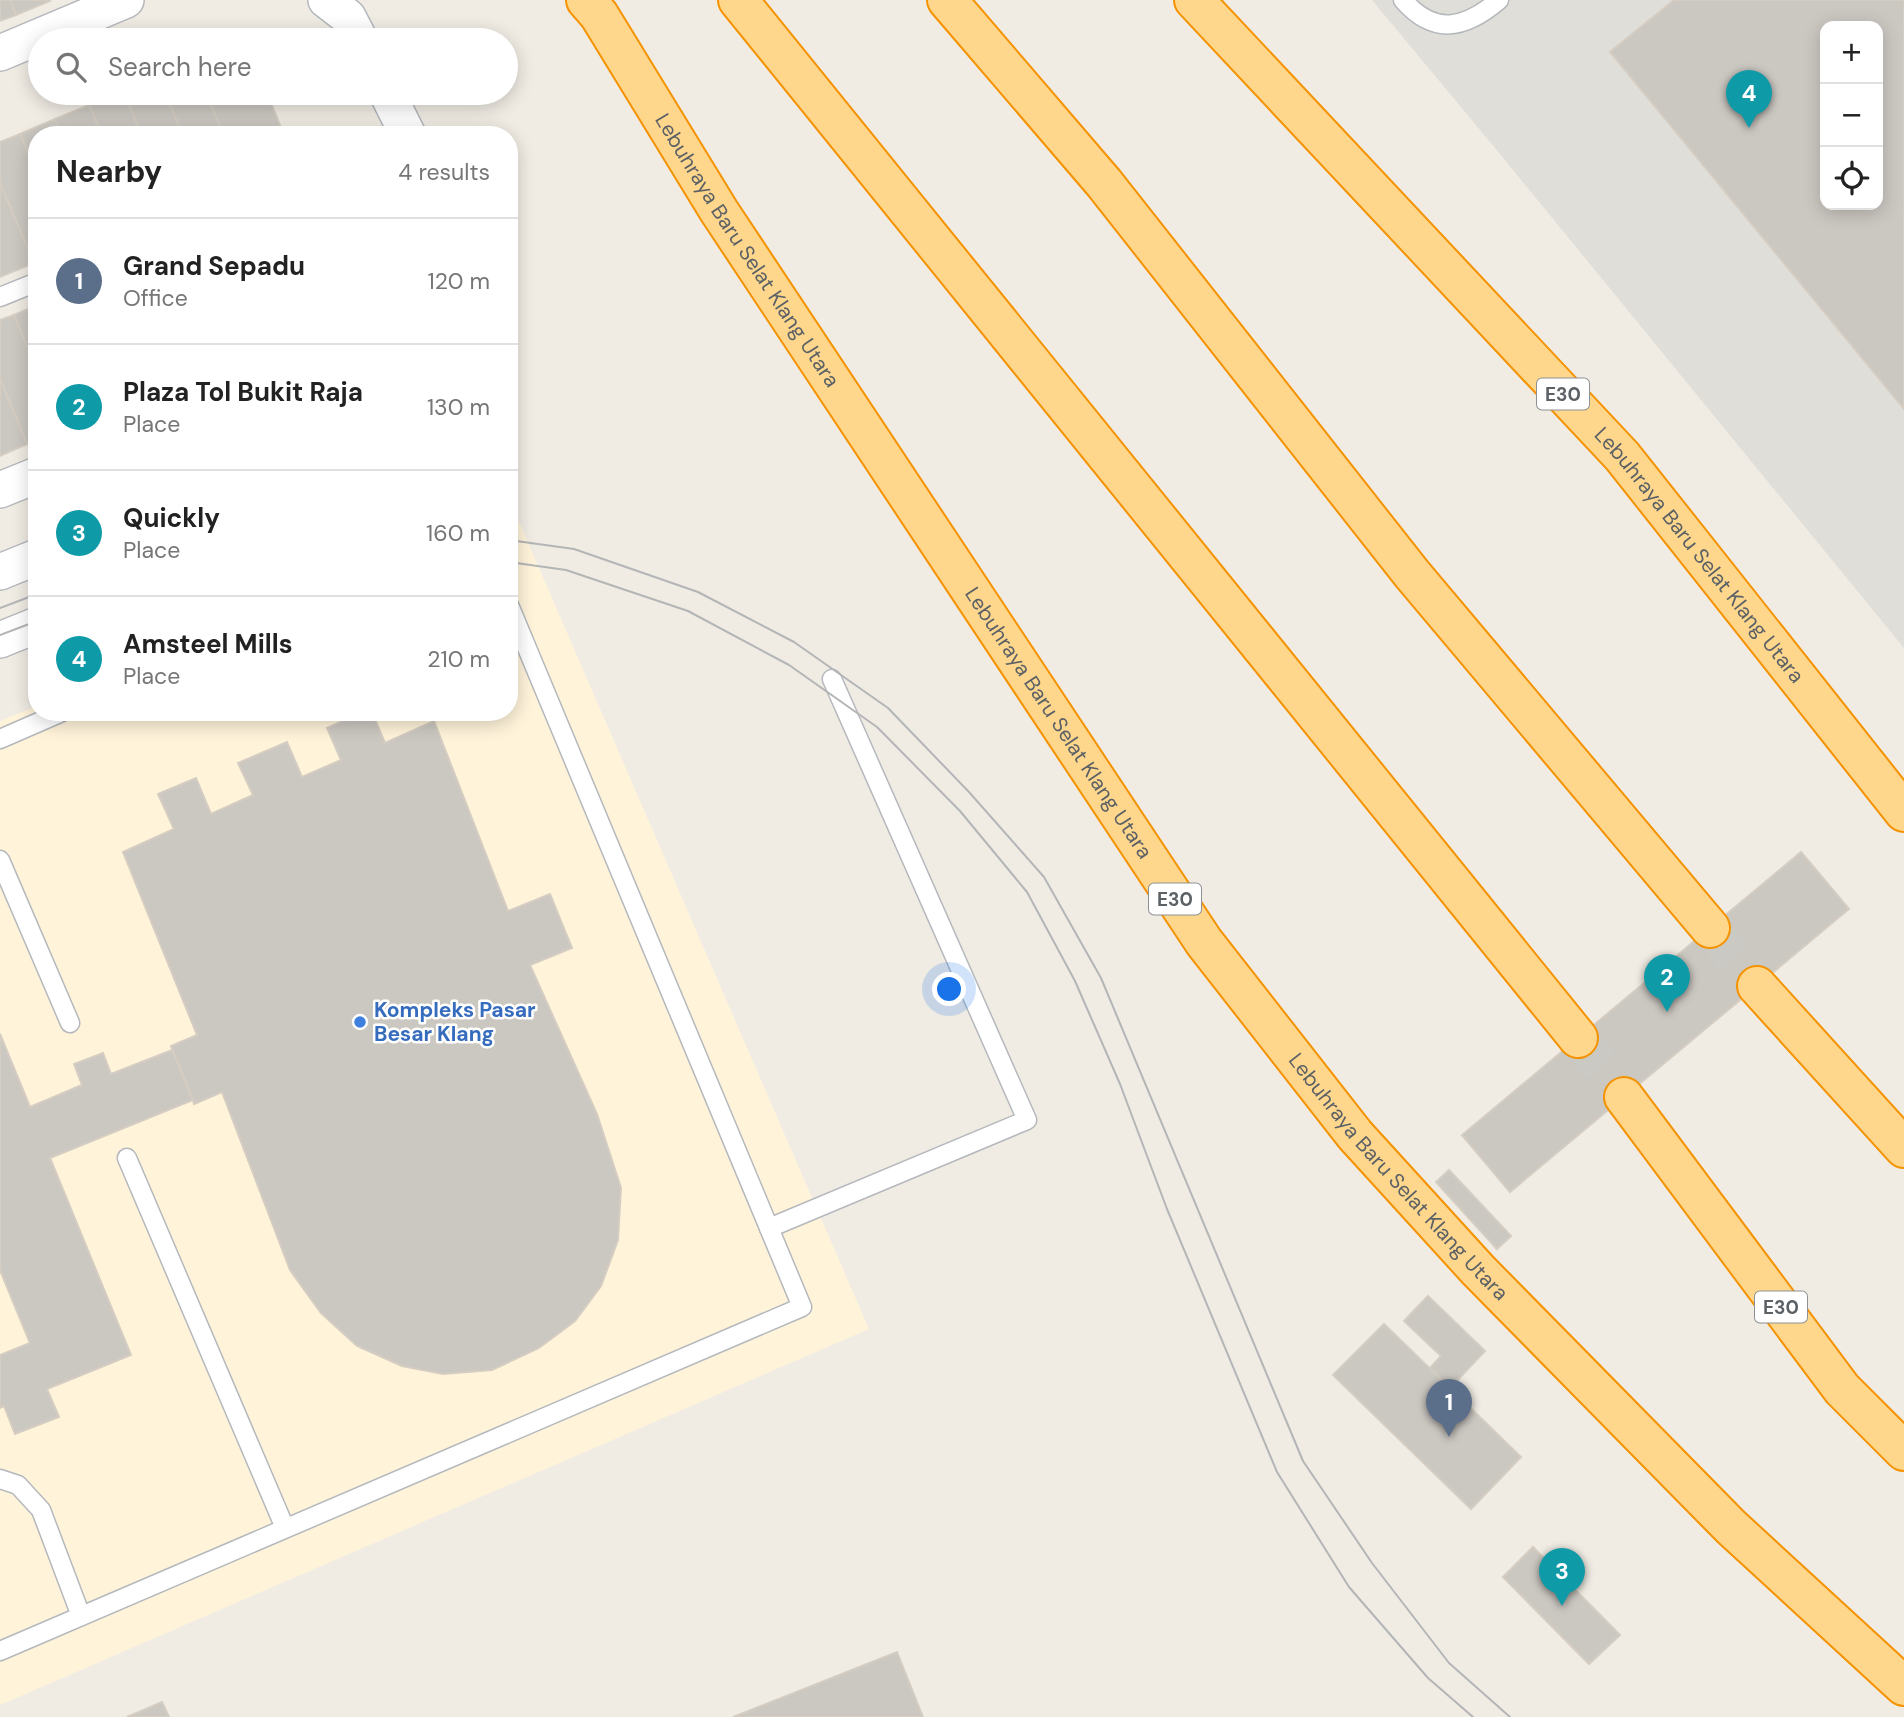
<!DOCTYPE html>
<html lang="en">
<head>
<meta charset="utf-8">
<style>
  :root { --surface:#fff; --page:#f6f6f6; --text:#222; --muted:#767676; --line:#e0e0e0; --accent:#b45309 }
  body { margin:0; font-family:"DM Sans",sans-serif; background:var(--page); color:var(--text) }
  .controls { position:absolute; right:21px; top:21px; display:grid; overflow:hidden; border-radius:14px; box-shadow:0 4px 18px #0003 }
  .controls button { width:63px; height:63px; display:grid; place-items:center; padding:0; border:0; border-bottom:2px solid var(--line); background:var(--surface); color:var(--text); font:35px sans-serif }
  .you { position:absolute; left:950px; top:990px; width:24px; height:24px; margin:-18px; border:5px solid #fff; border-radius:50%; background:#1a73e8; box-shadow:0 0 0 10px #1a73e833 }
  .badge { display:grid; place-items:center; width:46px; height:46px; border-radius:50%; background:var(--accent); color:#fff; font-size:23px; font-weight:700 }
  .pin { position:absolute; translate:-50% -58px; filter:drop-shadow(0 2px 4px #0008) }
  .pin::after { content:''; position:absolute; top:37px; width:24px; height:21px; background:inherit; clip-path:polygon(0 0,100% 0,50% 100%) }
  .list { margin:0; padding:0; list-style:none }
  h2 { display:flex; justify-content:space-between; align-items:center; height:91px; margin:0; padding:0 28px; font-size:30px }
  h2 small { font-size:23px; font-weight:400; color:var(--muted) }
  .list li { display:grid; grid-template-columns:46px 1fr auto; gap:21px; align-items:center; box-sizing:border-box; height:126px; padding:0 28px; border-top:2px solid var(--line) }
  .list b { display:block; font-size:26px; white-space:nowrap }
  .list p { margin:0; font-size:23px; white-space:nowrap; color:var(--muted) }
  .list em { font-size:23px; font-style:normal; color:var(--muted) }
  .icon { flex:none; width:38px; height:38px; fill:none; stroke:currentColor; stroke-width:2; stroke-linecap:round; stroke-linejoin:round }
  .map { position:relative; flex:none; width:1904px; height:1717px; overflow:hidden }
  .search { position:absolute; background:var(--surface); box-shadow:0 4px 18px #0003; left:28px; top:28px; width:490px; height:77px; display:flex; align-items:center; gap:18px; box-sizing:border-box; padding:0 24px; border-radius:38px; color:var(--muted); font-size:26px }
  .panel { position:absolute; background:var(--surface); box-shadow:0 4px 18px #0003; left:28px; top:126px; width:490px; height:595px; border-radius:28px }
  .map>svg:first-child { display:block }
  .commercial { fill:#fff3da }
  .industrial { fill:#e0ded9; fill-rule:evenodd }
  .building { fill:#cbc7c1; stroke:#d5cdc2; stroke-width:2; fill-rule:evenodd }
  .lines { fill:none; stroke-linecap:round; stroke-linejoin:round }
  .highway-tunnel { stroke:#cbc9c4; stroke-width:38; stroke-dasharray:38 19; stroke-linecap:butt }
  .lane-casing { stroke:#b5b8bc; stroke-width:21 }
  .street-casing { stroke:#b5b8bc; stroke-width:38 }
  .highway-casing { stroke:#f49200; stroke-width:42 }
  .lane { stroke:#fff; stroke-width:18 }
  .street { stroke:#fff; stroke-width:35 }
  .highway { stroke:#ffd78c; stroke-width:38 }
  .tram { stroke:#b4b5b6; stroke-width:2 }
  .shop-dot { fill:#3f7fe0; stroke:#fff; stroke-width:2.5 }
  .labels { text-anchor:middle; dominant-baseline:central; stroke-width:5; stroke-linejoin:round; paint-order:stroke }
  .shield { fill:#fff; stroke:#8d9094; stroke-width:2 }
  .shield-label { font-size:19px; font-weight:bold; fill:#5c6166 }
  .street-label { font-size:21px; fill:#5c6166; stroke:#fff }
  .shop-label { font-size:21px; font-weight:bold; fill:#366cbe; stroke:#fff; text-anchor:start }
</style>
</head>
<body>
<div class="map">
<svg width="1904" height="1717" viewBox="0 0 1904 1717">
  <rect width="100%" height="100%" fill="#f0ece4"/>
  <path class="commercial" d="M 516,515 L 869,1329 L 0,1705 L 0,721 L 37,706 L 37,712 L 509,712 L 509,518 Z"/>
  <path class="industrial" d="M 1372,0 L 1904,0 L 1904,648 L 1495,148 ZM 1825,26 L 1878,26 L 1878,205 L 1825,205 Z"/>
  <g class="building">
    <path d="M 0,0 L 10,0 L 16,15 L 0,21 Z"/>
    <path d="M 10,0 L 49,0 L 50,1 L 16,15 Z"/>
    <path d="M 1674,0 L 1904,0 L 1904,409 L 1610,52 ZM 1825,26 L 1878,26 L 1878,205 L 1825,205 Z"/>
    <path d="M 118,93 L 124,93 L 142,135 L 102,135 L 89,105 Z"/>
    <path d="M 124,93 L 165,93 L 183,135 L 142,135 Z"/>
    <path d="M 165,93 L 206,93 L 224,135 L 183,135 Z"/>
    <path d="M 206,93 L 267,93 L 284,135 L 224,135 Z"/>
    <path d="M 89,105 L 102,135 L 61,135 L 55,119 Z"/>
    <path d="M 55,119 L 61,135 L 37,135 L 37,174 L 20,134 Z"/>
    <path d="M 20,134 L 37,174 L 37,262 L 34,263 L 0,183 L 0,142 Z"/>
    <path d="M 0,183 L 34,263 L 0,277 Z"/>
    <path d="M 37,305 L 37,370 L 14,315 Z"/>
    <path d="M 14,315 L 37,370 L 37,440 L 27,444 L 0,379 L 0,320 Z"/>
    <path d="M 0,379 L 27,444 L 0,456 Z"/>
    <path d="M 363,712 L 372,712 L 385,743 L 434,721 L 508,911 L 550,894 L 572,948 L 530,965 L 597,1114 L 621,1188 L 618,1240 L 601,1286 L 575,1321 L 539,1348 L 492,1370 L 443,1374 L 402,1366 L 357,1346 L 321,1313 L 290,1270 L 222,1092 L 194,1104 L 193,1100 L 171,1046 L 197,1035 L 123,852 L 174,829 L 158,794 L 196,778 L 211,814 L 253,795 L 238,763 L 287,742 L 302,777 L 341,760 L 327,728 Z"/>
    <path d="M 1801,852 L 1849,909 L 1510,1192 L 1462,1135 Z"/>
    <path d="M 0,1034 L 30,1107 L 82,1085 L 74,1064 L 103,1053 L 111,1074 L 172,1050 L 193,1100 L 50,1158 L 131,1355 L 47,1389 L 59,1417 L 15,1434 L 4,1406 L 0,1408 L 0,1355 L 30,1343 L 0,1270 Z"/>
    <path d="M 1449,1170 L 1511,1236 L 1497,1249 L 1436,1182 Z"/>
    <path d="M 1428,1296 L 1485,1351 L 1450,1388 L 1430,1368 L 1441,1356 L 1404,1321 Z"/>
    <path d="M 1384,1324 L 1521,1457 L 1471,1509 L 1333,1375 Z"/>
    <path d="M 1533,1547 L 1620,1635 L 1589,1664 L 1503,1577 Z"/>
    <path d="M 897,1652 L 923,1717 L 733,1717 Z"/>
    <path d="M 162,1702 L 169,1717 L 127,1717 Z"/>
  </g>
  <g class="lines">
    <g class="highway-tunnel">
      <path d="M 1710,928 L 1757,986"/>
      <path d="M 1578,1038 L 1624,1097"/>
    </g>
    <g class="lane-casing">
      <g id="lane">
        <path d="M 1403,0 C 1434,36 1465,29 1499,0"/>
        <path d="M 0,297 L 37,282"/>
        <path d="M 0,739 L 62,712"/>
        <path d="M 0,860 L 70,1023"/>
        <path d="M 127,1158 L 285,1528"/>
        <path d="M 769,1228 L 1027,1120 L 832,679"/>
        <path d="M 0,1479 L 18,1485 L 41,1510 L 81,1616"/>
        <path d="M 0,1651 L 802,1307 L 509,605"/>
      </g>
    </g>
    <g class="street-casing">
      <g id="street">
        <path d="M 326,0 L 348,17 L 360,40"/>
        <path d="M 0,53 L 126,0"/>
        <path d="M 387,93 L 408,135"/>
        <path d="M 0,490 L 37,475"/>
        <path d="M 0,572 L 37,557"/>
        <path d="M 0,640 L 37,625"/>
      </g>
    </g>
    <g class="highway-casing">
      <g id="highway">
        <path id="s1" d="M 586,0 L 599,15 L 719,211 L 1204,942 L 1355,1135 L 1478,1270 L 1731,1527 L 1904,1686"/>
        <path d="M 738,0 L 1578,1038"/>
        <path d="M 947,0 L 1104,183 L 1412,574 L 1710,928"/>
        <path id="s2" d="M 1194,0 L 1622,456 L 1904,812"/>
        <path d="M 1757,986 L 1904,1148"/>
        <path d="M 1624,1097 L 1842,1389 L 1904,1451"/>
      </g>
    </g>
    <use href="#lane" class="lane"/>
    <use href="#street" class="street"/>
    <use href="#highway" class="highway"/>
    <g class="tram">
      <path d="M 509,540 L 574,549 L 698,592 L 794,642 L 888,708 L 969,792 L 1044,877 L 1101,978 L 1303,1461 L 1372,1563 L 1449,1663 L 1510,1717"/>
      <path d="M 509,562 L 566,570 L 688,611 L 789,665 L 877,727 L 960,811 L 1027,892 L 1075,981 L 1120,1084 L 1167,1209 L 1277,1472 L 1349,1587 L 1428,1678 L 1473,1717"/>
      <path d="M 0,608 L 37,594"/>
      <path d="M 0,635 L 37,621"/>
    </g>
  </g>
  <circle class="shop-dot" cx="360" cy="1022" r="7"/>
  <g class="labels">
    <g class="shield">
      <rect x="1537" y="378.5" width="52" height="31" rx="5"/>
      <rect x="1149" y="883.5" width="52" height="31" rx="5"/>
      <rect x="1755" y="1291.5" width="52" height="31" rx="5"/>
    </g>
    <g class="shield-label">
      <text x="1563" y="394">E30</text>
      <text x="1175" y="899">E30</text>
      <text x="1781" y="1307">E30</text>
    </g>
    <g class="street-label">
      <text stroke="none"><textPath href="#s1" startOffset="298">Lebuhraya Baru Selat Klang Utara</textPath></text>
      <text stroke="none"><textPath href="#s2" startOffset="751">Lebuhraya Baru Selat Klang Utara</textPath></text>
      <text stroke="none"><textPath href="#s1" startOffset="864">Lebuhraya Baru Selat Klang Utara</textPath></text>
      <text stroke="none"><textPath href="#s1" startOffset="1432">Lebuhraya Baru Selat Klang Utara</textPath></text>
    </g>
    <g class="shop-label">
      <text x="374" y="1010">Kompleks Pasar<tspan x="374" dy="24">Besar Klang</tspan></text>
    </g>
  </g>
</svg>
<div class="controls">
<button>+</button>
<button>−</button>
<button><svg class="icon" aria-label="locate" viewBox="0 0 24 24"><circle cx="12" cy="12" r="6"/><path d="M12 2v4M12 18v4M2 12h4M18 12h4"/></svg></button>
</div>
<div class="you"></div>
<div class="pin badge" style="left:1449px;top:1437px;background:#5c6f8a">1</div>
<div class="pin badge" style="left:1667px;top:1012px;background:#0f9aa8">2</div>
<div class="pin badge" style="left:1562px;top:1606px;background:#0f9aa8">3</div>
<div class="pin badge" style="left:1749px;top:128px;background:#0f9aa8">4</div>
<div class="search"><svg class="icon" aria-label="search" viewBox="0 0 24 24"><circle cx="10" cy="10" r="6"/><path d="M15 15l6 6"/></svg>Search here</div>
<section class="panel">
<h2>Nearby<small>4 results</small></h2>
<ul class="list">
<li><span class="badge" style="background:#5c6f8a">1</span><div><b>Grand Sepadu</b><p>Office</p></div><em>120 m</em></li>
<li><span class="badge" style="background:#0f9aa8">2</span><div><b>Plaza Tol Bukit Raja</b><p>Place</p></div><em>130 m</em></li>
<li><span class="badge" style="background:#0f9aa8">3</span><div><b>Quickly</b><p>Place</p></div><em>160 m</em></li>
<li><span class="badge" style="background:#0f9aa8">4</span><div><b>Amsteel Mills</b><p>Place</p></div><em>210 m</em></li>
</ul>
</section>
</div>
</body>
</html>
